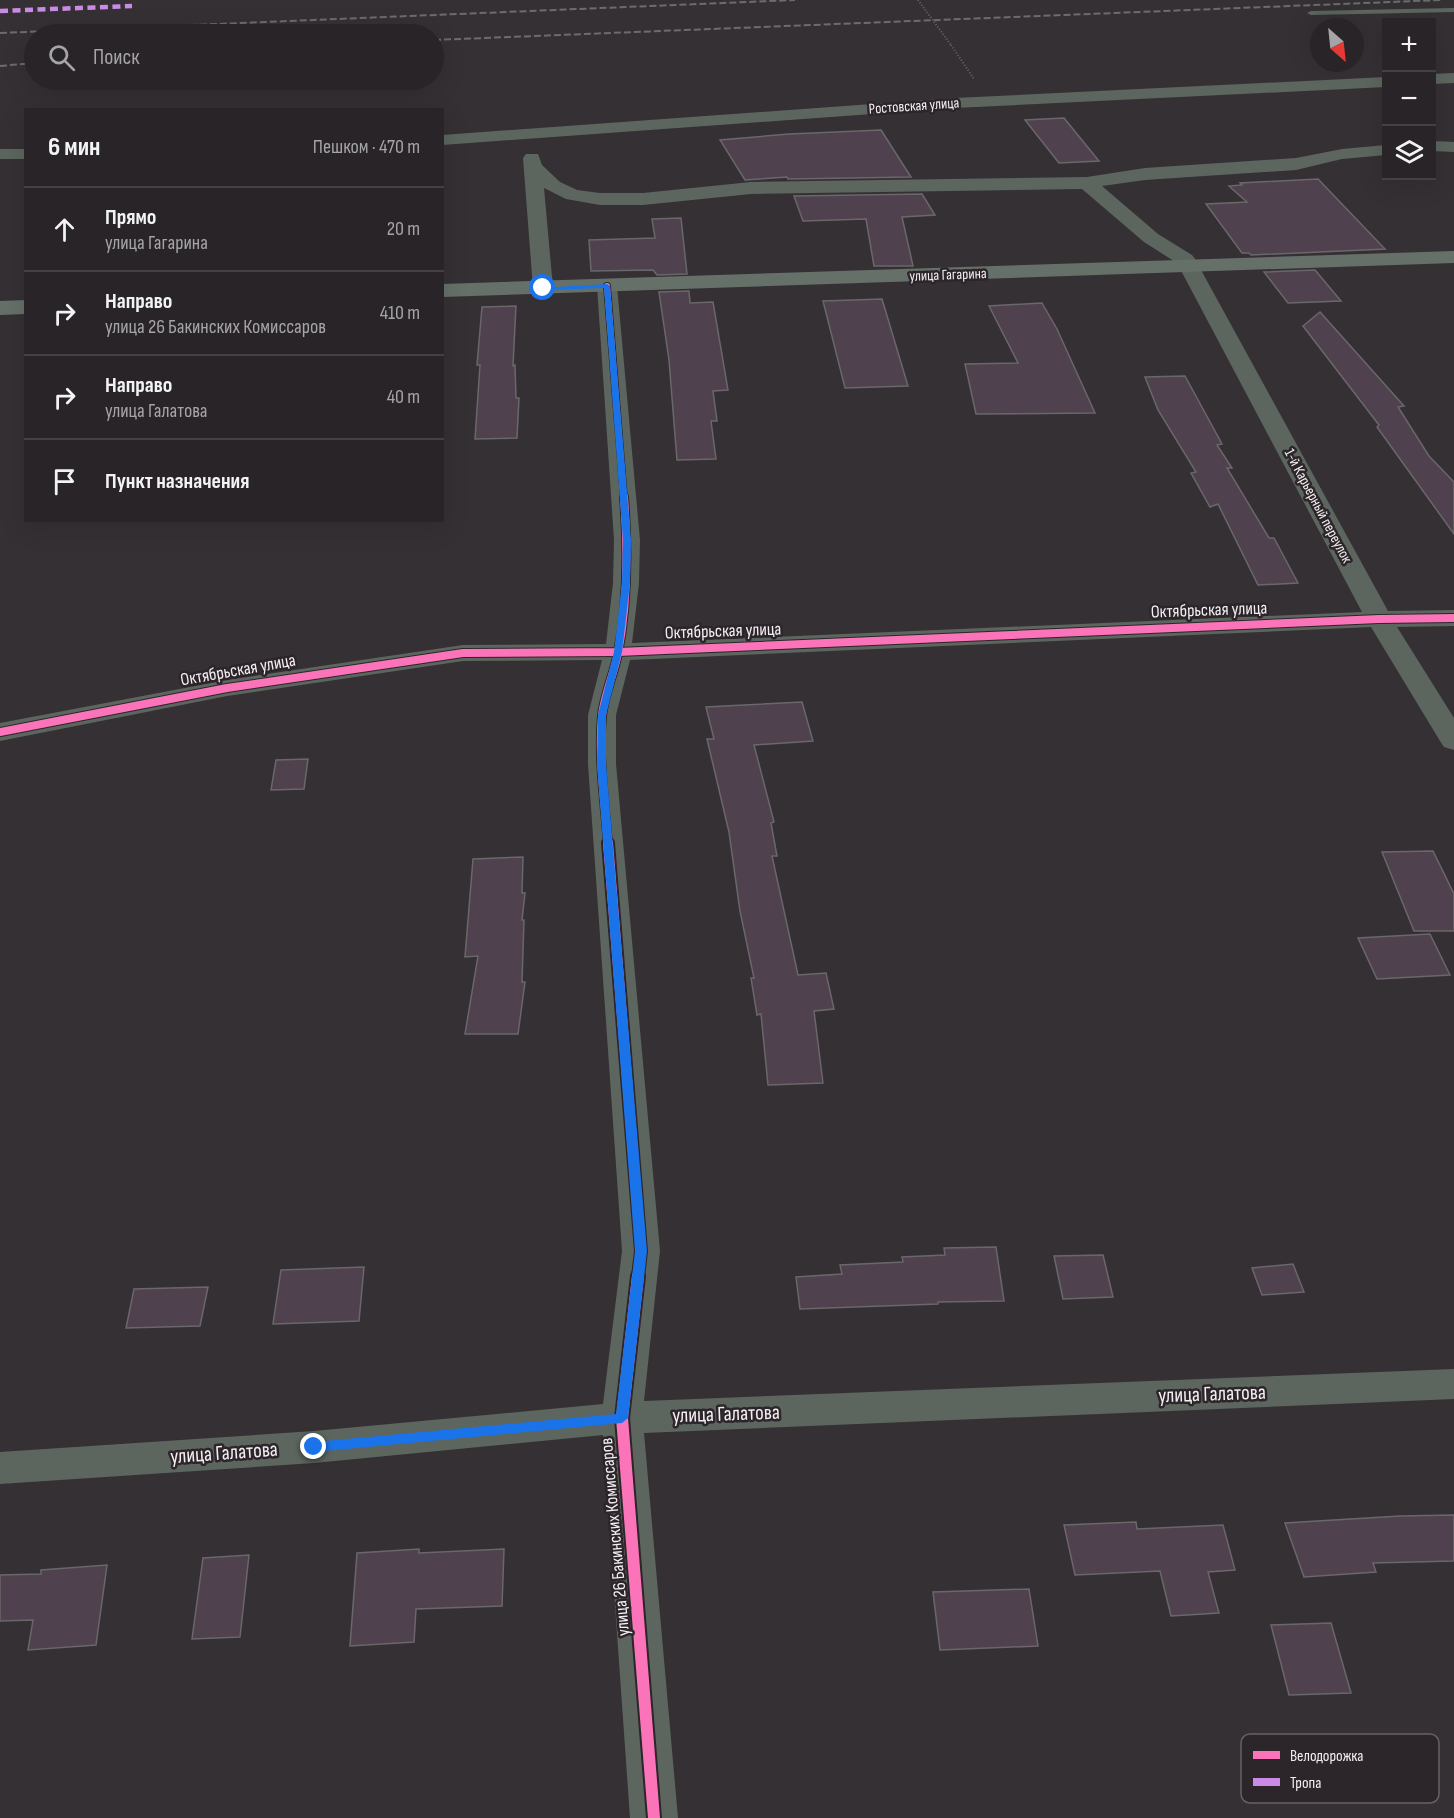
<!DOCTYPE html>
<html lang="ru">
<head>
<meta charset="utf-8">
<style>
  :root { --surface:#282427; --page:#343033; --text:#f1f3f6; --muted:#a5a4a7; --line:#444144 }
  body { margin:0; font-family:"Sofia Sans Condensed",sans-serif; background:var(--page); color:var(--text) }
  .controls { position:absolute; right:18px; top:18px; display:grid; overflow:hidden; border-radius:0px; box-shadow:0 6px 24px #0002 }
  .controls button { width:54px; height:54px; display:grid; place-items:center; padding:0; border:0; border-bottom:2px solid var(--line); background:var(--surface); color:var(--text); font:30px sans-serif }
  .compass { position:absolute; left:1310px; top:18px; width:54px; height:54px; border-radius:50%; background:var(--surface); box-shadow:0 6px 24px #0002; rotate:153deg }
  .stop { position:absolute; width:18px; height:18px; margin:-14px; border:4px solid #1a73e8; border-radius:50%; background:#fff }
  .stop.end { background:#1a73e8; border-color:#fff; box-shadow:0 2px 6px #0008 }
  .list { margin:0; padding:0; list-style:none }
  h2 { display:flex; justify-content:space-between; align-items:center; height:78px; margin:0; padding:0 24px; font-size:26px }
  h2 small { font-size:20px; font-weight:400; color:var(--muted) }
  .list li { display:grid; grid-template-columns:39px 1fr auto; gap:18px; align-items:center; box-sizing:border-box; height:84px; padding:0 24px; border-top:2px solid var(--line) }
  .list b { display:block; font-size:22px; white-space:nowrap }
  .list p { margin:0; font-size:20px; white-space:nowrap; color:var(--muted) }
  .list em { font-size:20px; font-style:normal; color:var(--muted) }
  .icon { flex:none; width:33px; height:33px; fill:none; stroke:currentColor; stroke-width:2; stroke-linecap:round; stroke-linejoin:round }
  .map { position:relative; flex:none; width:1454px; height:1818px; overflow:hidden }
  .search { position:absolute; background:var(--surface); box-shadow:0 6px 24px #0002; left:24px; top:24px; width:420px; height:66px; display:flex; align-items:center; gap:15px; box-sizing:border-box; padding:0 21px; border-radius:33px; color:var(--muted); font-size:22px }
  .panel { position:absolute; background:var(--surface); box-shadow:0 6px 24px #0002; left:24px; top:108px; width:420px; height:414px; border-radius:0px }
  .map>svg:first-child { display:block }
  .building { fill:#50414e; stroke:#6a676a; stroke-width:1.5 }
  .lines { fill:none; stroke-linecap:round; stroke-linejoin:round }
  .path { stroke:#656866; stroke-width:2; stroke-dasharray:1 2; stroke-linecap:butt }
  .service { fill:#5c665e; fill-rule:evenodd }
  .minor { fill:#5c665e; fill-rule:evenodd }
  .secondary { fill:#657168; fill-rule:evenodd }
  .rail { stroke:#6b6d6b; stroke-width:2; stroke-dasharray:7 3; stroke-linecap:butt }
  .path-bridge { stroke:#656866; stroke-width:2; stroke-dasharray:1 2; stroke-linecap:butt }
  .quiet { stroke:#ca8be6; stroke-width:4.5; stroke-dasharray:8 4.5; stroke-linecap:butt }
  .cycleway-far3-casing { stroke:#2c252a; stroke-width:8 }
  .cycleway-far2-casing { stroke:#2c252a; stroke-width:10 }
  .cycleway-far1-casing { stroke:#2c252a; stroke-width:14 }
  .cycleway-casing { stroke:#2c252a; stroke-width:16 }
  .cycleway-far3 { stroke:#fb73b8; stroke-width:6 }
  .cycleway-far2 { stroke:#fb73b8; stroke-width:8 }
  .cycleway-far1 { stroke:#fb73b8; stroke-width:10 }
  .cycleway { stroke:#fb73b8; stroke-width:12 }
  .route { fill:#1a73e8 }
  .labels { text-anchor:middle; dominant-baseline:central; stroke-width:5; stroke-linejoin:round; paint-order:stroke }
  .far-street-label { font-size:15px; fill:#f2eef1; stroke:#2c252a }
  .street-label { font-size:18px; fill:#f2eef1; stroke:#2c252a }
  .near-street-label { font-size:21px; fill:#f2eef1; stroke:#2c252a }
  .key { fill:#2c252a; stroke:#676166; stroke-width:1.5 }
  .key-label { font-size:16px; fill:#f2eef1 }
</style>
</head>
<body>
<div class="map">
<svg width="1454" height="1818" viewBox="0 0 1454 1818">
  <rect width="100%" height="100%" fill="#353034"/>
  <g class="building">
    <path d="M 1064,118 L 1099,161 L 1059,163 L 1025,120 Z"/>
    <path d="M 881,130 L 911,177 L 788,179 L 787,177 L 745,180 L 720,140 L 789,134 Z"/>
    <path d="M 1318,179 L 1385,249 L 1251,255 L 1249,253 L 1242,253 L 1206,204 L 1247,202 L 1229,186 L 1242,185 L 1240,183 Z"/>
    <path d="M 922,194 L 935,215 L 902,217 L 913,266 L 874,266 L 866,219 L 803,221 L 794,196 Z"/>
    <path d="M 681,218 L 687,274 L 657,275 L 653,270 L 591,271 L 589,240 L 655,238 L 652,219 Z"/>
    <path d="M 1315,270 L 1341,301 L 1288,303 L 1264,272 Z"/>
    <path d="M 689,291 L 690,303 L 713,302 L 728,390 L 713,391 L 717,421 L 711,421 L 716,459 L 677,460 L 669,360 L 659,292 Z"/>
    <path d="M 882,299 L 908,386 L 845,388 L 823,301 Z"/>
    <path d="M 1042,303 L 1057,329 L 1095,413 L 976,414 L 965,364 L 1018,363 L 989,306 Z"/>
    <path d="M 516,306 L 513,366 L 515,365 L 516,398 L 519,398 L 517,438 L 475,439 L 480,365 L 477,365 L 482,307 Z"/>
    <path d="M 1320,312 L 1404,406 L 1398,407 L 1429,456 L 1454,482 L 1454,534 L 1377,427 L 1379,425 L 1303,326 Z"/>
    <path d="M 1185,376 L 1222,444 L 1217,445 L 1232,468 L 1227,468 L 1269,538 L 1274,538 L 1298,583 L 1258,585 L 1218,504 L 1210,507 L 1191,473 L 1196,472 L 1158,410 L 1145,377 Z"/>
    <path d="M 802,702 L 813,741 L 754,745 L 774,822 L 771,823 L 777,856 L 772,856 L 798,975 L 826,973 L 834,1009 L 814,1011 L 823,1083 L 768,1085 L 761,1014 L 757,1015 L 751,978 L 754,978 L 740,911 L 729,832 L 707,739 L 714,739 L 706,707 Z"/>
    <path d="M 308,759 L 304,789 L 271,790 L 276,760 Z"/>
    <path d="M 1433,851 L 1454,894 L 1454,931 L 1414,931 L 1382,852 Z"/>
    <path d="M 523,857 L 522,893 L 525,893 L 522,920 L 524,920 L 522,982 L 525,982 L 518,1034 L 465,1034 L 478,956 L 465,957 L 473,859 Z"/>
    <path d="M 1430,934 L 1450,975 L 1377,979 L 1358,938 Z"/>
    <path d="M 996,1247 L 1004,1301 L 938,1302 L 938,1304 L 800,1309 L 796,1277 L 842,1274 L 840,1265 L 903,1262 L 902,1257 L 945,1255 L 944,1248 Z"/>
    <path d="M 1103,1255 L 1113,1297 L 1063,1299 L 1054,1256 Z"/>
    <path d="M 1293,1264 L 1304,1292 L 1262,1295 L 1252,1268 Z"/>
    <path d="M 364,1267 L 359,1321 L 273,1324 L 281,1270 Z"/>
    <path d="M 208,1287 L 200,1326 L 126,1328 L 134,1289 Z"/>
    <path d="M 1454,1515 L 1454,1561 L 1373,1563 L 1376,1572 L 1304,1577 L 1285,1523 L 1400,1516 Z"/>
    <path d="M 1136,1522 L 1137,1529 L 1223,1525 L 1235,1570 L 1208,1572 L 1219,1613 L 1171,1616 L 1160,1571 L 1075,1575 L 1064,1525 Z"/>
    <path d="M 419,1549 L 419,1553 L 504,1549 L 502,1606 L 416,1609 L 414,1642 L 350,1646 L 357,1553 Z"/>
    <path d="M 249,1555 L 240,1637 L 192,1639 L 203,1558 Z"/>
    <path d="M 107,1565 L 96,1645 L 28,1650 L 33,1620 L 0,1621 L 0,1575 L 41,1574 L 41,1570 Z"/>
    <path d="M 1029,1589 L 1038,1646 L 940,1650 L 933,1592 Z"/>
    <path d="M 1331,1623 L 1351,1693 L 1289,1695 L 1271,1625 Z"/>
  </g>
  <g class="lines">
    <path class="path" d="M 951,45 L 974,79"/>
    <path class="service" d="M 1454,8 L 1454,12 L 1311,15 L 1307,13 L 1311,11 Z"/>
    <g class="minor">
      <path d="M 1454,73 L 1454,83 L 1432,84 L 1432,74 Z"/>
      <path d="M 1386,77 L 1386,87 L 955,108 L 442,145 L 442,135 L 955,98 Z"/>
      <path d="M 1432,141 L 1454,142 L 1454,152 L 1432,151 Z"/>
      <path d="M 1386,145 L 1386,155 L 1342,159 L 1296,170 L 1145,180 L 1102,186 L 1158,234 L 1192,255 L 1195,259 L 1388,611 L 1454,610 L 1454,626 L 1397,627 L 1454,718 L 1454,750 L 1444,747 L 1440,741 L 1371,627 L 630,660 L 616,715 L 616,764 L 660,1251 L 644,1401 L 1454,1369 L 1454,1399 L 644,1433 L 678,1818 L 630,1818 L 603,1435 L 314,1463 L 0,1484 L 0,1452 L 314,1431 L 603,1404 L 622,1251 L 588,764 L 588,715 L 602,660 L 463,661 L 227,696 L 0,741 L 0,723 L 227,680 L 463,645 L 606,644 L 613,583 L 614,540 L 597,286 L 600,282 L 607,280 L 614,282 L 617,286 L 640,540 L 639,583 L 632,643 L 1362,612 L 1177,263 L 1144,242 L 1082,189 L 751,194 L 643,205 L 600,205 L 566,199 L 544,188 L 553,288 L 550,292 L 543,294 L 536,292 L 533,288 L 523,158 L 526,154 L 538,154 L 542,165 L 560,182 L 577,190 L 600,193 L 643,193 L 751,182 L 1087,177 L 1145,168 L 1296,158 L 1342,149 Z"/>
      <rect x="0" y="149" width="26" height="10"/>
    </g>
    <g class="secondary">
      <path d="M 1454,251 L 1454,263 L 442,297 L 442,284 Z"/>
      <path d="M 26,300 L 26,314 L 0,315 L 0,301 Z"/>
    </g>
    <g class="rail">
      <path d="M 0,33 L 795,0"/>
      <path d="M 434,40 L 1441,0"/>
      <path d="M 0,66 L 34,63"/>
    </g>
    <path class="path-bridge" d="M 918,0 L 951,45"/>
    <path class="quiet" d="M 0,11 L 132,6"/>
    <g class="cycleway-far3-casing">
      <path id="cycleway-far3" d="M 607,286 L 624,499"/>
    </g>
    <g class="cycleway-far2-casing">
      <g id="cycleway-far2">
        <path d="M 0,732 L 227,688 L 463,653 L 618,652 L 1379,619 L 1454,618"/>
        <path d="M 608,845 C 605,803 598,758 602,716 C 604,695 614,674 618,653 C 628,602 628,549 624,497"/>
      </g>
    </g>
    <g class="cycleway-far1-casing">
      <path id="cycleway-far1" d="M 608,843 L 641,1251 L 638,1277"/>
    </g>
    <g class="cycleway-casing">
      <path id="cycleway" d="M 638,1276 L 622,1418 L 654,1818"/>
    </g>
    <use href="#cycleway-far3" class="cycleway-far3"/>
    <use href="#cycleway-far2" class="cycleway-far2"/>
    <use href="#cycleway-far1" class="cycleway-far1"/>
    <use href="#cycleway" class="cycleway"/>
  </g>
  <path class="route" d="M 607,284 L 610,286 L 631,540 L 630,583 L 622,652 L 606,715 L 606,764 L 647,1251 L 628,1418 L 622,1423 L 314,1452 L 308,1447 L 314,1442 L 616,1414 L 635,1251 L 597,764 L 598,715 L 614,652 L 622,583 L 623,540 L 604,288 L 543,290 L 540,288 Z"/>
  <g class="labels">
    <g class="far-street-label">
      <text transform="translate(914 106) rotate(-4)">Ростовская улица</text>
      <text transform="translate(948 275) rotate(-2)">улица Гагарина</text>
      <text transform="translate(1318 506) rotate(62)">1-й Карьерный переулок</text>
    </g>
    <g class="street-label">
      <text transform="translate(1209 610) rotate(-2)">Октябрьская улица</text>
      <text transform="translate(723 631) rotate(-2)">Октябрьская улица</text>
      <text transform="translate(238 670) rotate(-10)">Октябрьская улица</text>
      <text transform="translate(615 1537) rotate(-95)">улица 26 Бакинских Комиссаров</text>
    </g>
    <g class="near-street-label">
      <text transform="translate(1212 1394) rotate(-2)">улица Галатова</text>
      <text transform="translate(726 1414) rotate(-2)">улица Галатова</text>
      <text transform="translate(224 1453) rotate(-4)">улица Галатова</text>
    </g>
  </g>
  <rect x="1241" y="1734" width="198" height="69" rx="9" class="key"/>
  <rect x="1253" y="1751" width="27" height="8" fill="#fb73b8"/>
  <rect x="1253" y="1778" width="27" height="8" fill="#ca8be6"/>
  <g class="key-label">
    <text x="1290" y="1761">Велодорожка</text>
    <text x="1290" y="1788">Тропа</text>
  </g>
</svg>
<div class="controls">
<button>+</button>
<button>−</button>
<button><svg class="icon" aria-label="layers" viewBox="0 0 24 24"><path d="M12 4l9 5-9 5-9-5zM3 14l9 5 9-5"/></svg></button>
</div>
<svg class="compass" viewBox="-18 -18 36 36"><path d="M0-13l5 13h-10z" fill="#e53935"/><path d="M0 13l5-13h-10z" fill="#a5a4a7"/></svg>
<div class="stop" style="left:543px;top:288px"></div>
<div class="stop end" style="left:314px;top:1447px"></div>
<div class="search"><svg class="icon" aria-label="search" viewBox="0 0 24 24"><circle cx="10" cy="10" r="6"/><path d="M15 15l6 6"/></svg>Поиск</div>
<section class="panel">
<h2>6 мин<small>Пешком · 470 m</small></h2>
<ul class="list">
<li><svg class="icon" aria-label="ahead" viewBox="0 0 24 24"><path d="M12 20V5M6 11l6-6 6 6"/></svg><div><b>Прямо</b><p>улица Гагарина</p></div><em>20 m</em></li>
<li><svg class="icon" aria-label="right" viewBox="0 0 24 24"><path d="M7 20v-9h11M14 6l5 5-5 5"/></svg><div><b>Направо</b><p>улица 26 Бакинских Комиссаров</p></div><em>410 m</em></li>
<li><svg class="icon" aria-label="right" viewBox="0 0 24 24"><path d="M7 20v-9h11M14 6l5 5-5 5"/></svg><div><b>Направо</b><p>улица Галатова</p></div><em>40 m</em></li>
<li><svg class="icon" aria-label="arrive" viewBox="0 0 24 24"><path d="M6 21V4h12l-3 4 3 4H6"/></svg><div><b>Пункт назначения</b></div></li>
</ul>
</section>
</div>
</body>
</html>
